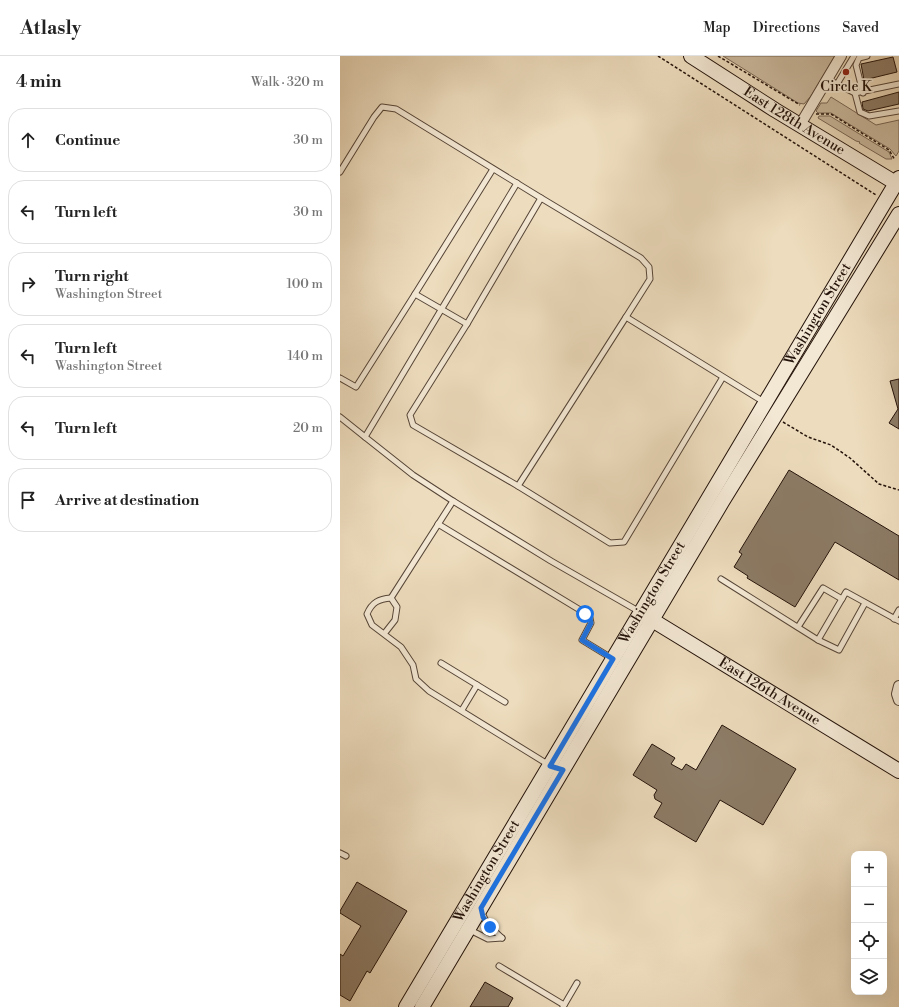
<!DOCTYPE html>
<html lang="en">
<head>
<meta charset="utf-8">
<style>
  :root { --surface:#fff; --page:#f2f2f2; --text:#222; --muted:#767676; --line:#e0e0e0 }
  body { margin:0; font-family:"Libre Bodoni",serif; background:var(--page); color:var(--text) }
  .controls { position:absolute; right:12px; bottom:12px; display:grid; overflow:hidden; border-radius:8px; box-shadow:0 4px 16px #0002 }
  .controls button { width:36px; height:36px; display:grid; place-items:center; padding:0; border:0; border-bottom:1px solid var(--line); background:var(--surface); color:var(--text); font:20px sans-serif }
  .stop { position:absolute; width:12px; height:12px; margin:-9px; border:3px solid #1a73e8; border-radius:50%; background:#fff }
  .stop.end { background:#1a73e8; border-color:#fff; box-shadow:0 1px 4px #0008 }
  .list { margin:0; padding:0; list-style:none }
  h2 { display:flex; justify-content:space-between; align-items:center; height:52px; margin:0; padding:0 16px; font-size:17px }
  h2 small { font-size:13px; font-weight:400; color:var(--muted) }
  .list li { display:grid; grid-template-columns:26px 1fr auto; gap:12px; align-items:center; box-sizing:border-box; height:64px; margin:0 8px 8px; padding:0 8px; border:1px solid var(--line); border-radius:16px }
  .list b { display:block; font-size:15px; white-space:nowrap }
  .list p { margin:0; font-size:13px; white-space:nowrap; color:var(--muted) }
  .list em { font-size:13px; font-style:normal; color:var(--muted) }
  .icon { flex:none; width:22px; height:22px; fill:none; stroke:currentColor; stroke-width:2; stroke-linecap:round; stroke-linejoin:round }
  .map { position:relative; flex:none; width:559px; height:951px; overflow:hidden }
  header { display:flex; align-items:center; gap:24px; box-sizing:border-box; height:56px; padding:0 20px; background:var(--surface); border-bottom:1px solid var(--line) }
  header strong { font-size:19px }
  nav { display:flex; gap:22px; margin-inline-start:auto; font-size:14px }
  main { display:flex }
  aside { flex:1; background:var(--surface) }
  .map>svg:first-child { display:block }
  .green { fill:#cbba9f; stroke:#786654 }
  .building { fill:#8d7c67; stroke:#24130a }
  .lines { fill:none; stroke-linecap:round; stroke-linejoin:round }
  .lane-casing { stroke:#564537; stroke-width:7 }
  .street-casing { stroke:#564537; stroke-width:12 }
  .secondary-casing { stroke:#24130a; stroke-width:16 }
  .path { stroke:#24130a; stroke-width:1.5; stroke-dasharray:3 2; stroke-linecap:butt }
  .lane { stroke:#f3e8d4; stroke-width:5 }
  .street { stroke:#f3e8d4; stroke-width:10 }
  .secondary { stroke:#f3e8d4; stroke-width:14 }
  .route { stroke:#1a73e8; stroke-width:5 }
  .poi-dot { fill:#8f2418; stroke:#f3e8d4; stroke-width:1.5 }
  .labels { text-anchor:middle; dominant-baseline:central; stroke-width:3.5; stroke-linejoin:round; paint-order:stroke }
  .poi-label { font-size:14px; fill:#24130a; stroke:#f3e8d4 }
  .street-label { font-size:14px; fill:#24130a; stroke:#f3e8d4 }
</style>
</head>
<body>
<header>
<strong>Atlasly</strong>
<nav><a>Map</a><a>Directions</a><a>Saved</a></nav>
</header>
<main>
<aside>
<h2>4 min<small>Walk · 320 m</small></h2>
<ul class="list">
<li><svg class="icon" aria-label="ahead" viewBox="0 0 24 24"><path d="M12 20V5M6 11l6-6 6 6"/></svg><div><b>Continue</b></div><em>30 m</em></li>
<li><svg class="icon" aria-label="left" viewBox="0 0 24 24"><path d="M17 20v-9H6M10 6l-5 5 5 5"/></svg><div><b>Turn left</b></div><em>30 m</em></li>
<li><svg class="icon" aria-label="right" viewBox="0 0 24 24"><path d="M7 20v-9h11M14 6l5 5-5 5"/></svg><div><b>Turn right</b><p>Washington Street</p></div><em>100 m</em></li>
<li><svg class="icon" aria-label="left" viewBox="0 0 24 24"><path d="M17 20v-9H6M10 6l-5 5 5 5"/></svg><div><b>Turn left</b><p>Washington Street</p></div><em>140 m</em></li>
<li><svg class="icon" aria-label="left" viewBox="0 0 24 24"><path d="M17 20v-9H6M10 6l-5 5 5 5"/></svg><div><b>Turn left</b></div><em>20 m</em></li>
<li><svg class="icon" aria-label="arrive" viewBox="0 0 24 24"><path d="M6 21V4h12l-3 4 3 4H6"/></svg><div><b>Arrive at destination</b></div></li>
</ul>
</aside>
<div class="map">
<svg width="559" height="951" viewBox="0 0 559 951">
  <rect width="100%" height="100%" fill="#eddcbd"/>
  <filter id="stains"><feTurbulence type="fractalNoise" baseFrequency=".005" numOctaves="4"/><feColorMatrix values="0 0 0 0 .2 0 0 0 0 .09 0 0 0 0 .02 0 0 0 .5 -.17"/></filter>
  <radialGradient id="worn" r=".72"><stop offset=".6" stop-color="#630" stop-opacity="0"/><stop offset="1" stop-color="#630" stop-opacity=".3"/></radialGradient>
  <g class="green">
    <path d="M 383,0 L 495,0 L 471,40 L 464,48 L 458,47 Z"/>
    <path d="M 491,41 L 536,69 L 559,64 L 559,95 L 556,100 L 550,93 L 491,57 L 478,57 L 476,55 L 481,47 L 487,47 Z"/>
    <path d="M 479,60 L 490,60 L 549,96 L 552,103 L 546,103 L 519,87 L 520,86 L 516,85 L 478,62 Z"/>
  </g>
  <g class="building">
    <path d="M 553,1 L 557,16 L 524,24 L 521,8 Z"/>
    <path d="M 559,36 L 559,48 L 528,55 L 523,53 L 522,46 Z"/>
    <path d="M 559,323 L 559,373 L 549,367 L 558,353 L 550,325 Z"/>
    <path d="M 449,414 L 559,480 L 559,524 L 495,486 L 455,551 L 407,522 L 408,520 L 394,511 L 402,498 L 399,496 Z"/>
    <path d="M 382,669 L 456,713 L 423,769 L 380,744 L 356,786 L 314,761 L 322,747 L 315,743 L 314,739 L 317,734 L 293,719 L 312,688 L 335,702 L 331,708 L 342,714 L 346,708 L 356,714 Z"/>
    <path d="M 17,826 L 67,855 L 30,917 L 27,915 L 10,945 L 0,939 L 0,898 L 3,900 L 21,870 L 0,857 L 0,855 Z"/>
    <path d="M 145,926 L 173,942 L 168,951 L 130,951 Z"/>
  </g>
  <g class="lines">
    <g class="lane-casing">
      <g id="lane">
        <path d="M 487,23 L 515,37 L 559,28"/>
        <path d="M 497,28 L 514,0"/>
        <path d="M 515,37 L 520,56 L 529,60 L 559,55"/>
        <path d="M 523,37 L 516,9 L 519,2 L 527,0"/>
        <path d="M 0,116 L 34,61 L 42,51 L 56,53 L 201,142"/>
        <path d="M 75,238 L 153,113"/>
        <path d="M 383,321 L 284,486 L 270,487 L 178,430 L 286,261 L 424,346"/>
        <path d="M 0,322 L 16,331 L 75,238 L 127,268"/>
        <path d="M 0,361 L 25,381 L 177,127"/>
        <path d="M 25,381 L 73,419 L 113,445"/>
        <path d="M 178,430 L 73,369 L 70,359 L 127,268 L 201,142 L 301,202 L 309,211 L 310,223 L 286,261"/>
        <path d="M 98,468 L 245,557 L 250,562 L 251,567 L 242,584 L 273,603"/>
        <path d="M 381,523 L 478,584 L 506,536 L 559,565"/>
        <path d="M 51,542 L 113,445 L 211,505 L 300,556"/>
        <path d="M 554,563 L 559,554"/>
        <path d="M 458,571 L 483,532 L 502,543"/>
        <path d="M 44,578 L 55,564 L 57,551 L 51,542 C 39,543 32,546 27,558 L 32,569 L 61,591 L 73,609 L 76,623 L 89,635 L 209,709"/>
        <path d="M 478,584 L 499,594 L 525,547"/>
        <path d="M 101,607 L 137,629"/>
        <path d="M 122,654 L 137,629 L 165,646"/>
        <path d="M 0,797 L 6,800"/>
        <path d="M 141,855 L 148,869 L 162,882"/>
        <path d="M 130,874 L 148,883 L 162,882"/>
        <path d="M 159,910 L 224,949"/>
        <path d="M 223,951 L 237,927"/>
      </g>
    </g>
    <g class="street-casing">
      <g id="street">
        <path d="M 460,69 L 501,0"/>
        <path d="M 559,630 L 557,638 L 559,644"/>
      </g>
    </g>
    <g class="secondary-casing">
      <g id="secondary">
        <path id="s1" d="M 351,0 L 435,54 L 559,129"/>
        <path id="s2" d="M 304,559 L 559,715"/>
        <path id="s3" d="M 66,951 L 559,122"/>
        <path d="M 82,951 L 382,446 L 559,158"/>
      </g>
    </g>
    <g class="path">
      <path d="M 318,0 L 536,139"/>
      <path d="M 378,0 L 460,49"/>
      <path d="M 476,58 L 491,58 L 549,94 L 555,104"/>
      <path d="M 443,366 L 468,381 L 491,389 L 510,402 L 539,428 L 559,434"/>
    </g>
    <use href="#lane" class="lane"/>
    <use href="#street" class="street"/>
    <use href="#secondary" class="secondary"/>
  </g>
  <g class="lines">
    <path class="route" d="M 150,871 L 143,861 L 141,852 L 223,714 L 210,710 L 273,603 L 242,584 L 251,567 L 250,562 L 245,558"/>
  </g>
  <circle class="poi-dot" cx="506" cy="16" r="4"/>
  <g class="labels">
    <g class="poi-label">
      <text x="506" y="31">Circle K</text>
    </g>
    <g class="street-label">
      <text stroke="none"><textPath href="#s1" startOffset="122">East 128th Avenue</textPath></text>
      <text stroke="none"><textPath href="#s3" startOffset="806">Washington Street</textPath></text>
      <text stroke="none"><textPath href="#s3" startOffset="482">Washington Street</textPath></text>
      <text stroke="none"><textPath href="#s2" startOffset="147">East 126th Avenue</textPath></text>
      <text stroke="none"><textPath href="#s3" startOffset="158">Washington Street</textPath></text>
    </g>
  </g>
  <rect width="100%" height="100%" filter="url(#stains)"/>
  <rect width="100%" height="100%" fill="url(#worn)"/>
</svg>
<div class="controls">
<button>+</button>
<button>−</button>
<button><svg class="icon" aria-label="locate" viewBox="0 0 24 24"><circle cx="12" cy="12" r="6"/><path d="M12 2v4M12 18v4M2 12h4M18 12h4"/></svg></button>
<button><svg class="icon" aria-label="layers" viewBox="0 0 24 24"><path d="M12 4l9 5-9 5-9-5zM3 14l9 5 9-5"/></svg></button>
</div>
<div class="stop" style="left:245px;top:558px"></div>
<div class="stop end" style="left:150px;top:871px"></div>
</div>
</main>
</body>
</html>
